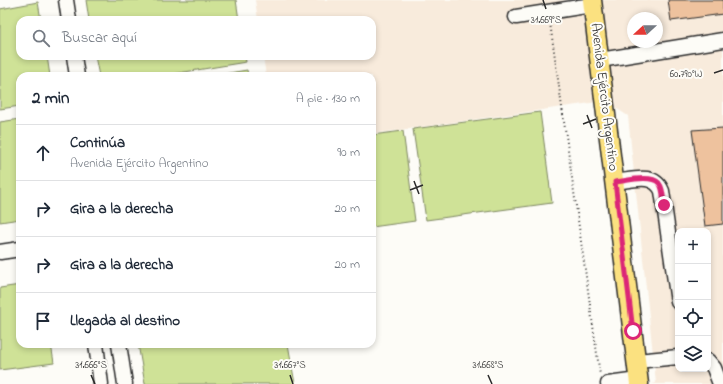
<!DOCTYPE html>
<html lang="es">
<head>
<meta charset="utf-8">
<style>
  :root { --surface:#fff; --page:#f6f6f7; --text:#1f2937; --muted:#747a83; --line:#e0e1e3 }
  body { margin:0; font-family:"Indie Flower",sans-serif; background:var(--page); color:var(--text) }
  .controls { position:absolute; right:12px; bottom:12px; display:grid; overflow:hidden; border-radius:8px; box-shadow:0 2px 6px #0003 }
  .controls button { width:36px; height:36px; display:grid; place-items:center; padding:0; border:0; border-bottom:1px solid var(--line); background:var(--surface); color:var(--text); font:20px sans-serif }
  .compass { position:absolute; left:627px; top:12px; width:36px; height:36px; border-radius:50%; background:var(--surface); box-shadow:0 2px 6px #0003; rotate:249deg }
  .stop { position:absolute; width:12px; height:12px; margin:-9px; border:3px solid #db2777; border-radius:50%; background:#fff }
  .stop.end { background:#db2777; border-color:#fff; box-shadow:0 1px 4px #0008 }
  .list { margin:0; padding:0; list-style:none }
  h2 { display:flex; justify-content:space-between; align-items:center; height:52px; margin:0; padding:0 16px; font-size:17px }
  h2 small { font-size:13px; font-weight:400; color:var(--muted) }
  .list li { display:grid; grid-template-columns:26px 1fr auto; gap:12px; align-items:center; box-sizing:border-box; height:56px; padding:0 16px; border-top:1px solid var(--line) }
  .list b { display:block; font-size:15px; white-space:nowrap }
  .list p { margin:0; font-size:13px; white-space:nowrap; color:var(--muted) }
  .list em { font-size:13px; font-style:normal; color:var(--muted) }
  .icon { flex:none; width:22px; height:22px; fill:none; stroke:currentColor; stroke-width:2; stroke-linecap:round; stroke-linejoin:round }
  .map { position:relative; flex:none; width:723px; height:384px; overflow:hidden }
  .search { position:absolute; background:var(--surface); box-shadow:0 2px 6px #0003; left:16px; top:16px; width:360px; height:44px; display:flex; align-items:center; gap:10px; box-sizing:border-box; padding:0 14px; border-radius:12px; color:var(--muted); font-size:15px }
  .panel { position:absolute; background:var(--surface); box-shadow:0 2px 6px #0003; left:16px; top:72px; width:360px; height:276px; border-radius:12px }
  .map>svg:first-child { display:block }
  .built { fill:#f8ebdc; fill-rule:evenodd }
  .green { fill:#cfe297; stroke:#7d8661 }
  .building { fill:#eec29e; stroke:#2b2b2b }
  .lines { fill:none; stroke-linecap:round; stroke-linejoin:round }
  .minor-casing { stroke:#2b2b2b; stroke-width:17 }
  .major-casing { stroke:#2b2b2b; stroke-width:21 }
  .path { stroke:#2b2b2b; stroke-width:2; stroke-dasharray:1 3; stroke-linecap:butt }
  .minor { stroke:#fdfcf7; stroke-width:14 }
  .major { stroke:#fbe180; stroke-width:18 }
  .route { stroke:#db2777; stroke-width:5 }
  .ticks { fill:none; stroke:#2b2b2b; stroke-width:1.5 }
  .labels { text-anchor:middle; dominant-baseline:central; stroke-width:4; stroke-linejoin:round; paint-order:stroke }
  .street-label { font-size:14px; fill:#2b2b2b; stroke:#fdfcf7 }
  .ticks-label { font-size:10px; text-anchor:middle; fill:#2b2b2b; stroke:#fdfcf7; stroke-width:4; stroke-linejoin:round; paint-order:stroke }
</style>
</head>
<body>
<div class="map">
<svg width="723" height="384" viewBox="0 0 723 384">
  <rect width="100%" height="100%" fill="#fdfcf7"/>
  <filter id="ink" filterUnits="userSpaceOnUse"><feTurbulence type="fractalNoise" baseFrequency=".025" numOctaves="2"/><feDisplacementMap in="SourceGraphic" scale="8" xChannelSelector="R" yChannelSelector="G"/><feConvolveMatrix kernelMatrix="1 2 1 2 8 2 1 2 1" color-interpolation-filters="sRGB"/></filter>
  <g filter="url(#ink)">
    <path class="built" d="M 255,0 L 723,0 L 723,384 L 652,384 L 656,383 L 628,116 L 605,101 L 372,134 L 372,76 L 266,76 L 263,56 L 372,56 L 372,20 L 258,20 ZM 633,18 L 657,18 L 657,42 L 633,42 ZM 678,231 L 708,231 L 708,369 L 678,369 Z"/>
    <g class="green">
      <path d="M 86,0 L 236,0 L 239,20 L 89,20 Z"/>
      <path d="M 38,2 L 41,20 L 20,20 L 20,56 L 47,56 L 50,76 L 20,76 L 20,106 L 0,109 L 0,9 Z"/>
      <path d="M 95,56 L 245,56 L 246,62 L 160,76 L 99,76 Z"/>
      <path d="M 247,70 L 248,76 L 211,76 Z"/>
      <path d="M 540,112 L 552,203 L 426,220 L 413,129 Z"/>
      <path d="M 20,119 L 20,219 L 0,222 L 0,122 Z"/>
      <path d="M 403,131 L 415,221 L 372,227 L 372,135 Z"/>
      <path d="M 20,285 L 20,344 L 51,344 L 54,363 L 0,370 L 0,288 Z"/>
      <path d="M 138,344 L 288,344 L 295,384 L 145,384 Z"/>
    </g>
    <g class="building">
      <path d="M 668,0 L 723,0 L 723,14 L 671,21 Z"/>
      <path d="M 723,128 L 723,224 L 705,226 L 692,130 Z"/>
    </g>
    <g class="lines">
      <g class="minor-casing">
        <g id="minor">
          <path d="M 66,0 L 69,20"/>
          <path d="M 516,17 L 592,5"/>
          <path d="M 74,56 L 77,76"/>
          <path d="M 600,60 L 723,40"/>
          <path d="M 615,182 C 633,180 654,172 662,191 L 678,302"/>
          <path d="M 0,252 L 20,249"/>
          <path d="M 96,344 L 101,384"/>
          <path d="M 119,344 L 125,384"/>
          <path d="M 637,361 L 678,357"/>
          <path d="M 708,361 L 714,368 L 720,384"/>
          <path d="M 608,384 L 638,380"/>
        </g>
      </g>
      <g class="major-casing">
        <path id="major" d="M 592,0 L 639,384"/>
      </g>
      <path class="path" d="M 550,23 L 600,375"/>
      <use href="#minor" class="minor"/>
      <use href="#major" class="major"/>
    </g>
  </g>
  <g class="lines" filter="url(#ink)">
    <path class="route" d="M 633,331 L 615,182 C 626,181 651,174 659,183 C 664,189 663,199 664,205"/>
  </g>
  <path class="ticks" d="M 543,0 L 546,9M 714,73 L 723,70M 587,115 L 592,128M 583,124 L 596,119M 414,181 L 419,194M 410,190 L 423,185M 91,375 L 95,384M 290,375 L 293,384M 488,375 L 492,384"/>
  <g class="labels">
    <g class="street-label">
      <text transform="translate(604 97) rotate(83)">Avenida Ejército Argentino</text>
    </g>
  </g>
  <g class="ticks-label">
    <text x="546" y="23">31.669°S</text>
    <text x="686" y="77">60.790°W</text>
    <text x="91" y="368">31.666°S</text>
    <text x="290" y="368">31.667°S</text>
    <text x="488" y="368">31.668°S</text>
  </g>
</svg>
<div class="controls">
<button>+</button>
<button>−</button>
<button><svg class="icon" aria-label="locate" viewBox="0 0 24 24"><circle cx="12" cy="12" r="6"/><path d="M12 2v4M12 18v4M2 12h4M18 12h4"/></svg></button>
<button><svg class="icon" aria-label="layers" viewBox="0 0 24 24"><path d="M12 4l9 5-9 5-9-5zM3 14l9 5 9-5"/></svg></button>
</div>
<svg class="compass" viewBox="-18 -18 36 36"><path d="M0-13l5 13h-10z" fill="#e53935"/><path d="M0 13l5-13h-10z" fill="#747a83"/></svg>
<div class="stop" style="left:633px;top:331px"></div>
<div class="stop end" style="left:664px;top:205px"></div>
<div class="search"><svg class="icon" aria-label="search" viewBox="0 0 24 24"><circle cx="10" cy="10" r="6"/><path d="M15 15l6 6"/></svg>Buscar aquí</div>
<section class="panel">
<h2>2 min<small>A pie · 130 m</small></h2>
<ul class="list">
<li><svg class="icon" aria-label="ahead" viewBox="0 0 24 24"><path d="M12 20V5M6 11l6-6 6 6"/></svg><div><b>Continúa</b><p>Avenida Ejército Argentino</p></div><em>90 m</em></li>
<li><svg class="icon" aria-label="right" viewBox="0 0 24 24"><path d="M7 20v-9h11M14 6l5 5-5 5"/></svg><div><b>Gira a la derecha</b></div><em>20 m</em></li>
<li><svg class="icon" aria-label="right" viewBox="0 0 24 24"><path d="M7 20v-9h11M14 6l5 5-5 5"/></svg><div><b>Gira a la derecha</b></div><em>20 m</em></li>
<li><svg class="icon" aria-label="arrive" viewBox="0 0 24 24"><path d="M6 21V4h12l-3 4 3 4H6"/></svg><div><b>Llegada al destino</b></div></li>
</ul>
</section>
</div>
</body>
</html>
